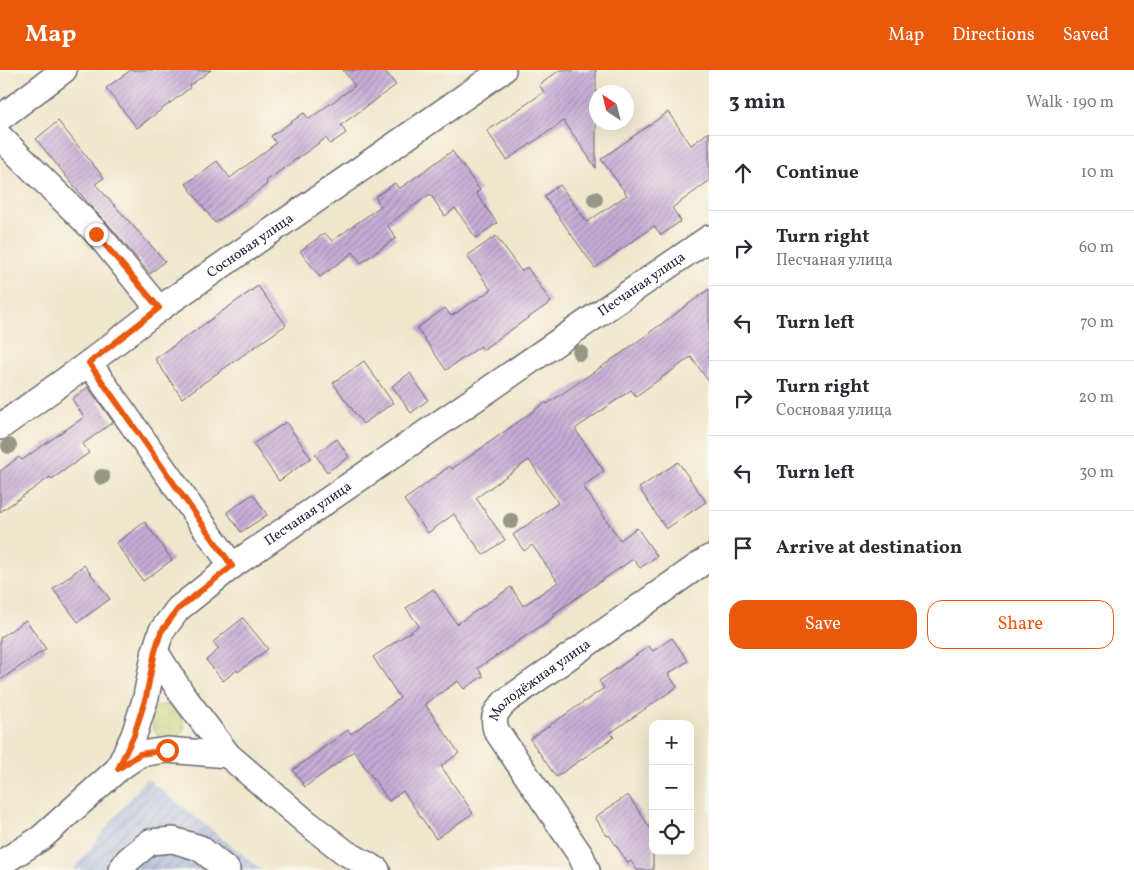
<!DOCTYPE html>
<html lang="en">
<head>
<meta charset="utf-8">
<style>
  :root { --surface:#fff; --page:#f2f2f3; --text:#2b2b33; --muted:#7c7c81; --line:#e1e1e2; --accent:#ea580c }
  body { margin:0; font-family:Vollkorn,serif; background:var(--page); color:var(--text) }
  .controls { position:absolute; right:15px; bottom:15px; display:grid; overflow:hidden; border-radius:10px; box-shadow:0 5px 20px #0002 }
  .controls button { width:45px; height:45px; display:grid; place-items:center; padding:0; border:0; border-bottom:1px solid var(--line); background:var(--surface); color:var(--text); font:25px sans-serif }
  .compass { position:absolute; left:589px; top:15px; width:45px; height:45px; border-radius:50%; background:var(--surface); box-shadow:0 5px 20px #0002; rotate:325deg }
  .stop { position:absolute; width:15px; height:15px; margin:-11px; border:4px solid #ea580c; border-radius:50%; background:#fff }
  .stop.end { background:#ea580c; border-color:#fff; box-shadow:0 1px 5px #0008 }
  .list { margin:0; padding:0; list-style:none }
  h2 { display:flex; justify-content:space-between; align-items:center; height:65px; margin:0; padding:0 20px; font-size:21px }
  h2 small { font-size:16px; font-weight:400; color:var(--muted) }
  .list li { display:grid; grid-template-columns:32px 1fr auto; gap:15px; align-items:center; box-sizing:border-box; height:75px; padding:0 20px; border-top:1px solid var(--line) }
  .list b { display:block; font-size:19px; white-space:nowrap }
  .list p { margin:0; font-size:16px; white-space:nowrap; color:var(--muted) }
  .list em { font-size:16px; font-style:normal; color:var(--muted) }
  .actions { display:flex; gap:10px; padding:15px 20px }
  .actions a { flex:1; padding:11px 0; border:1px solid var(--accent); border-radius:15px; text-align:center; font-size:18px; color:var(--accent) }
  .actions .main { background:var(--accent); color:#fff }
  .icon { flex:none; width:28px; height:28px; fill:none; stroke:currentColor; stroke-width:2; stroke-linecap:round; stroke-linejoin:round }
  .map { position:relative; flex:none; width:709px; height:800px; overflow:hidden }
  header { display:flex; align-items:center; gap:30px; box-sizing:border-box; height:70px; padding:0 25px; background:var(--accent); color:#fff }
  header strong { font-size:24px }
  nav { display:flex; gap:28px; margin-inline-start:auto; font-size:18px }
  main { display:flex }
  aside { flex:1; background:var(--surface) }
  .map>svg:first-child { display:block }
  .industrial { fill:url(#industrial-furrows) }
  .grass { fill:url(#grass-tufts); stroke:#707856 }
  .building { fill:url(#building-hatch) }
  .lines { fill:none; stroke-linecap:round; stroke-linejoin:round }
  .minor-casing { stroke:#6a676e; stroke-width:28 }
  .minor { stroke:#fff; stroke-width:25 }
  .tree { fill:#989785 }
  .route { stroke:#ea580c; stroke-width:6 }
  .labels { text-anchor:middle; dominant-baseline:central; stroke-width:4.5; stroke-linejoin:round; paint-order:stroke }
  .street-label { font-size:14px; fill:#22223b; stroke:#fbf7ec }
</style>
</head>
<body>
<header>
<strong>Map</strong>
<nav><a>Map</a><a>Directions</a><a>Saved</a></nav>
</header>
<main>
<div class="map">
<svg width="709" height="800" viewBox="0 0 709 800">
  <defs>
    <pattern id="industrial-furrows" width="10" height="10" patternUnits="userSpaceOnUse" patternTransform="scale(1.25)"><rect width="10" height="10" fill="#bac4de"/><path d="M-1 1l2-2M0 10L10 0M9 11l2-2" fill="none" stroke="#a0a8bf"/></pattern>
    <pattern id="grass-tufts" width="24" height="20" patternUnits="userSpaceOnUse" patternTransform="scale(1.25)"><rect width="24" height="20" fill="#bfcf71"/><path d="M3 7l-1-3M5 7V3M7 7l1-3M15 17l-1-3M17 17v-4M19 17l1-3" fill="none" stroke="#a4b163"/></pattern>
    <pattern id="building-hatch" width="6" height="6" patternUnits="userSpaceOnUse" patternTransform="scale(1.25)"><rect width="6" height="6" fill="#c6acd6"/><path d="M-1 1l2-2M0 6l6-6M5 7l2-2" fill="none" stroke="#a08caf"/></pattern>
  </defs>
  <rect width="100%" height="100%" fill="#fbf7ec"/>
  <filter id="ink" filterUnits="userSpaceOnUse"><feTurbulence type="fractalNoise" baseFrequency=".02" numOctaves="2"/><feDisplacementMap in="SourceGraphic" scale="10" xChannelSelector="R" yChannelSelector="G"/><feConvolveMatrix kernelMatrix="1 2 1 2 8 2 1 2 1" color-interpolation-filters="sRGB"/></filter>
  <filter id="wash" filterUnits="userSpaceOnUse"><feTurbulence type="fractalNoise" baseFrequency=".0096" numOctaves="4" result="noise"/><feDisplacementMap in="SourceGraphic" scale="20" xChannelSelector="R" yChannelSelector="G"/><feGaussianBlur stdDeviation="1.12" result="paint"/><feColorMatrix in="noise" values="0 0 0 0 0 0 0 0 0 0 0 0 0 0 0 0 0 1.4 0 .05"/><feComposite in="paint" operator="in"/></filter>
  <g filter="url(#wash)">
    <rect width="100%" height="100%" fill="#efe7cc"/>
    <path class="industrial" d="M 146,708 L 262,800 L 73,800 Z"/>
    <path class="grass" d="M 170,634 L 180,644 L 185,657 L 179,666 L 166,673 L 153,660 L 151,645 L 158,636 Z"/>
    <g id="blocks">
      <g class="building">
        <path d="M 131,0 L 211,0 L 189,16 L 190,18 L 137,58 L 106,18 Z"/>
        <path d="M 343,0 L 384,0 L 396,15 L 341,55 L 346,63 L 330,74 L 326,68 L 266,111 L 267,114 L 215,153 L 186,114 L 217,91 L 230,108 L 276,73 L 271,66 L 304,43 L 309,49 L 355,16 Z"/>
        <path d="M 560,0 L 596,0 L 596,98 L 564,51 L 507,90 L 487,61 L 544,22 L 539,15 Z"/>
        <path d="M 668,42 L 691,75 L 709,62 L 709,111 L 672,138 L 681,151 L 661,165 L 654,156 L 595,198 L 544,126 L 560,115 L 587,152 L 627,125 L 601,89 Z"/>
        <path d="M 58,51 L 104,108 L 95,114 L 165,191 L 150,204 L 108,154 L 91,137 L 36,69 Z"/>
        <path d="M 452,81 L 480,120 L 476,123 L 497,153 L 476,168 L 455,138 L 445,146 L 430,124 L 387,155 L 396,168 L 361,193 L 353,182 L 320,207 L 300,181 L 325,163 L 332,171 L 381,136 L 375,127 L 395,113 L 399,119 Z"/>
        <path d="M 496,166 L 521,201 L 527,197 L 551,232 L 482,280 L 481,276 L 446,300 L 417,258 L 445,238 L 451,246 L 491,220 L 467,186 Z"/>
        <path d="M 258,216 L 286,255 L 182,328 L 155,289 Z"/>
        <path d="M 709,219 L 709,312 L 691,287 L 636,326 L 631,320 L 575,359 L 604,401 L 583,416 L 620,470 L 637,458 L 657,486 L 640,498 L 633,489 L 552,545 L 554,547 L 478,598 L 483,606 L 464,619 L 458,611 L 425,634 L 459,683 L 441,696 L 473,743 L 436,769 L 403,721 L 389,731 L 354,681 L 305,717 L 293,700 L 348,660 L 351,664 L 400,628 L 373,587 L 419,556 L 406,538 L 433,519 L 457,554 L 511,517 L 523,536 L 558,512 L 532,475 L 524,481 L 513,465 L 558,433 L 529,390 L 476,428 L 505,470 L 483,485 L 454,444 L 428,463 L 404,430 L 450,396 L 452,399 L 546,332 L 547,334 L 626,280 Z"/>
        <path d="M 364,291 L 393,333 L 363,354 L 333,313 Z"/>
        <path d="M 410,303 L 428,330 L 411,343 L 392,316 Z"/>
        <path d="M 88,317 L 113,352 L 83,374 L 89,383 L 52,409 L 50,407 L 0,442 L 0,401 L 19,387 L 22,390 L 84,347 L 72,329 Z"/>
        <path d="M 286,352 L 311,388 L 279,411 L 253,374 Z"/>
        <path d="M 337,369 L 349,387 L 327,402 L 315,384 Z"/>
        <path d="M 678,392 L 706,432 L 666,459 L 639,418 Z"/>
        <path d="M 253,424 L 267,445 L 241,462 L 227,442 Z"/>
        <path d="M 145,452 L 172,490 L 143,511 L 116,473 Z"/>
        <path d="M 84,495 L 110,529 L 78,552 L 53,519 Z"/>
        <path d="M 243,548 L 268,579 L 238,602 L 237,600 L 223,611 L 206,590 L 219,579 L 213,572 Z"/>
        <path d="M 26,550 L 46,579 L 0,610 L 0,568 Z"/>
        <path d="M 672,568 L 688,591 L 668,604 L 677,617 L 610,663 L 614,667 L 556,707 L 530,669 L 604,618 L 599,611 L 649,576 L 653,581 Z"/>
        <path d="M 628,725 L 653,762 L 653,800 L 637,800 L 631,791 L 628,793 L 609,765 L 607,766 L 595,747 Z"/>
      </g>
    </g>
  </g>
  <g filter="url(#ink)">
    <use href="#blocks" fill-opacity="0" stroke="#6a676e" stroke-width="1"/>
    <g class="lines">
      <g class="minor-casing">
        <g id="minor">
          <path d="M 0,48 L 64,0"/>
          <path d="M 0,67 L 97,163 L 159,239"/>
          <path d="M 89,293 L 232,496"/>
          <path id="s1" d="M 0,357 L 89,293 L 159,239 L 503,0"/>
          <path d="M 155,581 L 182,624 L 228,685 L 306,752 L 346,783 L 377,800"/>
          <path d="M 118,699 L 140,684 L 167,680 L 228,685"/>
          <path id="s2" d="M 0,794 L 41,768 L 118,699 L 134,665 L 146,627 L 155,581 L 161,562 L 178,539 L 232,496 L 709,168"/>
          <path d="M 121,800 L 128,790 L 150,772 L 173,770 L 200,778 L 227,800"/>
          <path id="s3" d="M 587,800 L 581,786 L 496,660 C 492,645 496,642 506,631 L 709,488"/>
        </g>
      </g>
      <use href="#minor" class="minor"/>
    </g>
    <g class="tree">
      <circle cx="595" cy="129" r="8"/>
      <circle cx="580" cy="283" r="8"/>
      <circle cx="9" cy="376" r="8"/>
      <circle cx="102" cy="407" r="8"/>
      <circle cx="511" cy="451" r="8"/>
    </g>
  </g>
  <g class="lines" filter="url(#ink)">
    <path class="route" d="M 96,164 L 159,238 L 89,293 L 232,496 L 178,539 L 161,562 L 155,581 L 146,627 L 134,665 L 118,699 L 140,684 L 167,680"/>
  </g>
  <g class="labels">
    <g class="street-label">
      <text stroke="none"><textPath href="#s1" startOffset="309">Сосновая улица</textPath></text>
      <text stroke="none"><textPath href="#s2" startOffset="891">Песчаная улица</textPath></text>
      <text stroke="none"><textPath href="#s2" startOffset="486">Песчаная улица</textPath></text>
      <text stroke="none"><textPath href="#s3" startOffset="239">Молодёжная улица</textPath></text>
    </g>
  </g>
</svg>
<div class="controls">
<button>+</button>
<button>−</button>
<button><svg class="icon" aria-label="locate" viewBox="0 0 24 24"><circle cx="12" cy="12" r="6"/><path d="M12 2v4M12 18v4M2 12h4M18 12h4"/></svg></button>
</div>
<svg class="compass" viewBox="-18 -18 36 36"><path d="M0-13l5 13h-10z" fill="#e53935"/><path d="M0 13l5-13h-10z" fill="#7c7c81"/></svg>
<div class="stop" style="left:167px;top:680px"></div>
<div class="stop end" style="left:96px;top:164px"></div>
</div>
<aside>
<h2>3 min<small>Walk · 190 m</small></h2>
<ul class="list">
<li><svg class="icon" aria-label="ahead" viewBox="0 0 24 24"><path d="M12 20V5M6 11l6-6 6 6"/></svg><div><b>Continue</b></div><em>10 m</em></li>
<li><svg class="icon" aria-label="right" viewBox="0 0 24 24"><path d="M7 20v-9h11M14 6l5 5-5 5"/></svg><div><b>Turn right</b><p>Песчаная улица</p></div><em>60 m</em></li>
<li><svg class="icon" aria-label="left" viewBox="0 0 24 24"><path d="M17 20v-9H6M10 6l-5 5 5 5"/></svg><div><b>Turn left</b></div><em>70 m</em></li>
<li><svg class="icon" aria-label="right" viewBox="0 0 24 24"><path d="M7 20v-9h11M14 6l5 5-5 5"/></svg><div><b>Turn right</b><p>Сосновая улица</p></div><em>20 m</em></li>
<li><svg class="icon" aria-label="left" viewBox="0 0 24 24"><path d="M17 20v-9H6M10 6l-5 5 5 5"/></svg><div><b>Turn left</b></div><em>30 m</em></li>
<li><svg class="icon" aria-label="arrive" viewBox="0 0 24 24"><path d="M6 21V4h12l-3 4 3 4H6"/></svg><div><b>Arrive at destination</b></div></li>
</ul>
<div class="actions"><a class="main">Save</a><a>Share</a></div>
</aside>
</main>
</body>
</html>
